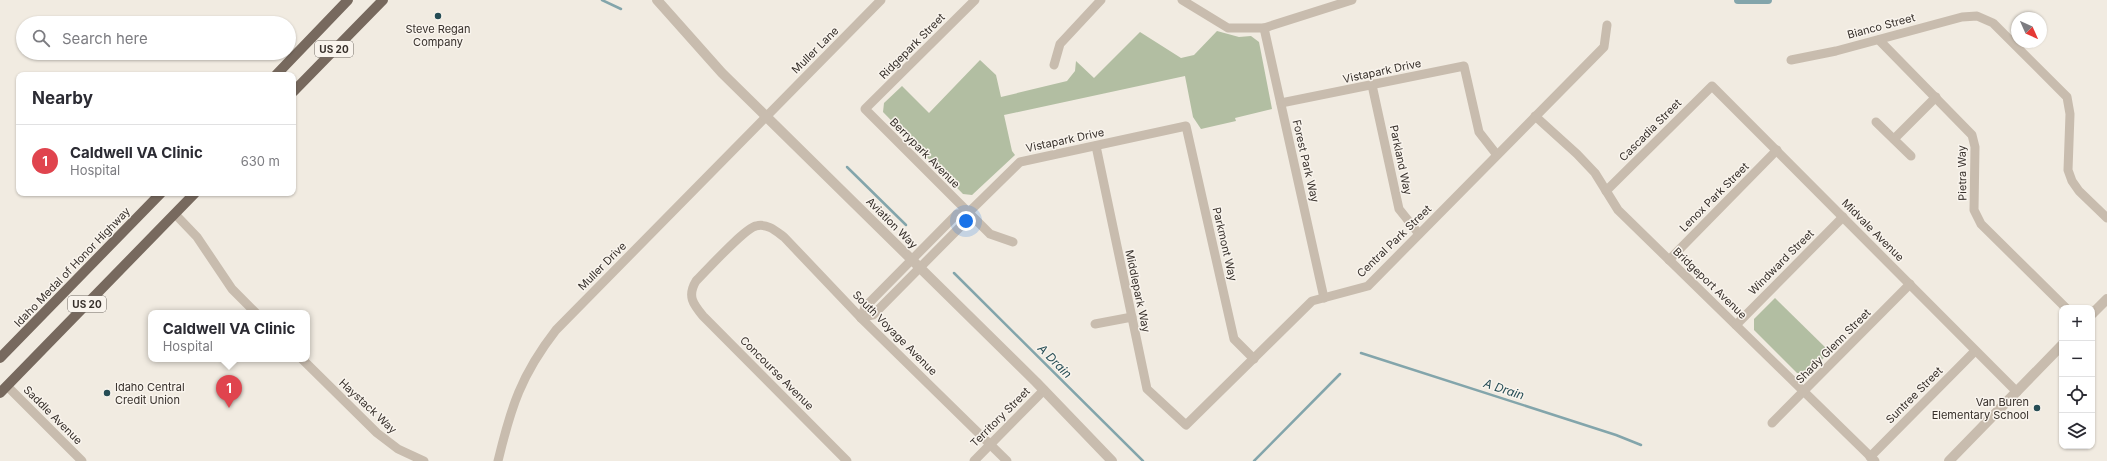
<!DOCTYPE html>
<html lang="en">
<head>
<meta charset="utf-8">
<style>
  :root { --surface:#fff; --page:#f7f7f7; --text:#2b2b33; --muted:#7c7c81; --line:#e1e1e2; --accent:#1a73e8 }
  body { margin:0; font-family:Inter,sans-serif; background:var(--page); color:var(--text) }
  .controls { position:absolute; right:12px; bottom:12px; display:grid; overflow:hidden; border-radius:8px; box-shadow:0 1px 3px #0004 }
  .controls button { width:36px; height:36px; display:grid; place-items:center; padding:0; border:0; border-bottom:1px solid var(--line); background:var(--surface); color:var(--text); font:20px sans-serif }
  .compass { position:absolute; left:2011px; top:12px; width:36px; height:36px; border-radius:50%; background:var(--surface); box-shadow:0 1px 3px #0004; rotate:135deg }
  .you { position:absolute; left:966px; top:221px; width:14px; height:14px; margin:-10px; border:3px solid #fff; border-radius:50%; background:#1a73e8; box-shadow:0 0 0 6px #1a73e833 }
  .badge { display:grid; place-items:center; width:26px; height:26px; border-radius:50%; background:var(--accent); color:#fff; font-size:13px; font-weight:700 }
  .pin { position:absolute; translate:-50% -33px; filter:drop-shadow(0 1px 2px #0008) }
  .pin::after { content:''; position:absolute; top:21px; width:14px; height:12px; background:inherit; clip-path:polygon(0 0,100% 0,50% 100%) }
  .popup { position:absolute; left:148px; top:310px; width:162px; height:52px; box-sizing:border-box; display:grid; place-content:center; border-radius:8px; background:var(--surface); filter:drop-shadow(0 1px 3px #0005); font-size:13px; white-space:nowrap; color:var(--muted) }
  .popup b { font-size:15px; color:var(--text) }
  .popup::after { content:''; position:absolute; left:50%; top:100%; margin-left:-8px; border:8px solid transparent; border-top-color:var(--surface) }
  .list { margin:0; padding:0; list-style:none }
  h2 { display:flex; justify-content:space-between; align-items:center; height:52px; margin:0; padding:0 16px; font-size:17px }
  h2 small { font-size:13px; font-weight:400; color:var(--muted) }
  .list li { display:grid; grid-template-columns:26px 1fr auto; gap:12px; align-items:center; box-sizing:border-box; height:72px; padding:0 16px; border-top:1px solid var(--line) }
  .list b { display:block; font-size:15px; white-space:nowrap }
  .list p { margin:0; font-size:13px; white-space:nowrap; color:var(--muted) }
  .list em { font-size:13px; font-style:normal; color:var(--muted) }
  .icon { flex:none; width:22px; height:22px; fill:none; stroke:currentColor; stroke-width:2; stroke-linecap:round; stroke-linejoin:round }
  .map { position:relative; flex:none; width:2107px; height:461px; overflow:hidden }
  .search { position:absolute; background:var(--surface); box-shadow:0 1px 3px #0004; left:16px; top:16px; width:280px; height:44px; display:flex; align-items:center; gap:10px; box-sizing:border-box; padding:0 14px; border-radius:22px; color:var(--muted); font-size:15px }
  .panel { position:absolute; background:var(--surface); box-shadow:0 1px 3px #0004; left:16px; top:72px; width:280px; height:124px; border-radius:8px }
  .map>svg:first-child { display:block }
  .green { fill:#b2bea2 }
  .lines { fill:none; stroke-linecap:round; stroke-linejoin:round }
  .stream { stroke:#83a5ab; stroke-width:2.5 }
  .canal { stroke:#83a5ab; stroke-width:8 }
  .minor { stroke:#c8bcae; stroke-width:9 }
  .tertiary { stroke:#c8bcae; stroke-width:10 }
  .primary { stroke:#77695e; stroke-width:10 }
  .poi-dot { fill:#254c54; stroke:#f9f4ed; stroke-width:1.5 }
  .labels { text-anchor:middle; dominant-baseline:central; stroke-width:3; stroke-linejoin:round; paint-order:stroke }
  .shield { fill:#f9f4ed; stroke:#716b65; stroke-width:1 }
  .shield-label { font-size:10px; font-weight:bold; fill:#37302b }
  .street-label { font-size:11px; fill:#37302b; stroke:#f9f4ed }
  .poi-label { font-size:11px; fill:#37302b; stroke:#f9f4ed }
  .water-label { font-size:12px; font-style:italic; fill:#254c54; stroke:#f9f4ed }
</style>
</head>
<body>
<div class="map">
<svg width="2107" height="461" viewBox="0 0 2107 461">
  <rect width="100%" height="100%" fill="#f1ebe1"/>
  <g class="green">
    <path d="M 1217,31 L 1239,37 L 1251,36 L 1259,42 L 1272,109 L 1235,118 L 1236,121 L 1201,129 L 1193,117 L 1185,76 L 1004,115 L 1012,151 L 1015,155 L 972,195 L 963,194 L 883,112 L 884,103 L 902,86 L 929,113 L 980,60 L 996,75 L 1001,97 L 1067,81 L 1075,71 L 1076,61 L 1094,78 L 1140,32 L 1181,58 L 1194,55 Z"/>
    <path d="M 1775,298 L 1830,352 L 1808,373 L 1797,373 L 1754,330 L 1754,319 Z"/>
  </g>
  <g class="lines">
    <g class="stream">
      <path d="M 602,0 L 621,9"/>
      <path d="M 847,167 L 906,225"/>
      <path d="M 954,273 L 1143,461"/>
      <path d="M 1361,353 L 1616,435 L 1641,445"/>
      <path d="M 1254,461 L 1340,374"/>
    </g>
    <path class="canal" d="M 1738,0 L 1768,0"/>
    <g class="minor">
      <path d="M 975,0 L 865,109 L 990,234 L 1013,242"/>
      <path d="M 1182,0 L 1228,28 L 1264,28 L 1352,0"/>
      <path d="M 1264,28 L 1324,298"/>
      <path d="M 1879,40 L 1972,135 L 1975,147 L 1974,210 L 1981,224 L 2066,308"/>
      <path d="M 1791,60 L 1836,51 L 1962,17 L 1977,16 L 1993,23 L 2067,97 L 2070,114 L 2068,170 L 2072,181 L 2079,191 L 2107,218"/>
      <path d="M 1054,65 L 1060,44 L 1101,0"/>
      <path d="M 1372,85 L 1399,209 L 1419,234"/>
      <path d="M 1281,103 L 1464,66 L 1479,132 L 1497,155"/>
      <path d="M 1535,116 L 1577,154 L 1595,173 L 1618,210 L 1875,461"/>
      <path d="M 1876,122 L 1911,156"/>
      <path d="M 1894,139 L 1936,97"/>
      <path d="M 1096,146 L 1147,389 L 1186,425 L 1312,301 L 1368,286 L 1604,47 L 1607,25"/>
      <path d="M 1606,191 L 1712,86 L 2017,392"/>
      <path d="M 175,214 L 197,237 L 232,289 L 256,313"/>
      <path d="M 1669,260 L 1777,150"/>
      <path d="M 861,318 L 873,315 L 965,222 L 968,213 L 1020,162 L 1186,126 L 1234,339 L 1254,359"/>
      <path d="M 861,318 L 865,307 L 957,214 L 968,213"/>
      <path d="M 1095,324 L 1132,317"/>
      <path d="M 1736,325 L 1843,217"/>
      <path d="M 302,359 L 377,433 L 398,449 L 424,461"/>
      <path d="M 7,386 L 82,461"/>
      <path d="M 1772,423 L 1910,284"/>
      <path d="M 1870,457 L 1975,351"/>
      <path d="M 498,461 C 511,407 521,375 556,330 L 881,0"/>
      <path d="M 847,461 L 703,316 C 693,304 687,296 696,281 C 706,271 745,228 756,226 C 767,223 776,231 784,237 L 861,318 L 1007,461"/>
      <path d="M 974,461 L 1044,390"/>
    </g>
    <g class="tertiary">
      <path d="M 657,0 L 722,73 L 1036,382 L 1112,461"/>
      <path d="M 2092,314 L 2107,299"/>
      <path d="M 1949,461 L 2062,345"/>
    </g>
    <g class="primary">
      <path d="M 276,75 L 348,0"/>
      <path d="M 293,92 L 383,0"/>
      <path d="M 0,358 L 161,193"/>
      <path d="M 0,393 L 195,193"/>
    </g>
  </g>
  <g class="poi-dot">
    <circle cx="438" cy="16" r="4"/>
    <circle cx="107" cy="393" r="4"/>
    <circle cx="2037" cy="408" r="4"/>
  </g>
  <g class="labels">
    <g class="shield">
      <rect x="315" y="41" width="38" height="16" rx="3"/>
      <rect x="68" y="296" width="38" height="16" rx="3"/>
    </g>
    <g class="shield-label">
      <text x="334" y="49">US 20</text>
      <text x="87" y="304">US 20</text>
    </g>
    <g class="street-label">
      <text transform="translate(1881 26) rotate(-15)">Bianco Street</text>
      <text transform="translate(912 46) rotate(-45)">Ridgepark Street</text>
      <text transform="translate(815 50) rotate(-45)">Muller Lane</text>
      <text transform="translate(1382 71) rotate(-12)">Vistapark Drive</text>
      <text transform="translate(1650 130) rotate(-45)">Cascadia Street</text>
      <text transform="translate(1065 140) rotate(-12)">Vistapark Drive</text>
      <text transform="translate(925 153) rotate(45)">Berrypark Avenue</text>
      <text transform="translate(1401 160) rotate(78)">Parkland Way</text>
      <text transform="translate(1306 161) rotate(77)">Forest Park Way</text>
      <text transform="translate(1962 173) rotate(-91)">Pietra Way</text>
      <text transform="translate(1714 197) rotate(-45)">Lenox Park Street</text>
      <text transform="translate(892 223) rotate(45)">Aviation Way</text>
      <text transform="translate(1873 230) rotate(45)">Midvale Avenue</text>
      <text transform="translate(1394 241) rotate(-44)">Central Park Street</text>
      <text transform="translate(1225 244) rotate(77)">Parkmont Way</text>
      <text transform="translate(1781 262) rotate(-45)">Windward Street</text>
      <text transform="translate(602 266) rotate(-45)">Muller Drive</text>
      <text transform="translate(72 267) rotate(-46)">Idaho Medal of Honor Highway</text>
      <text transform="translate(1710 283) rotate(44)">Bridgeport Avenue</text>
      <text transform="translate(1138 291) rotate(78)">Middlepark Way</text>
      <text transform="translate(895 333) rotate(45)">South Voyage Avenue</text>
      <text transform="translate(1833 346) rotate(-45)">Shady Glenn Street</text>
      <text transform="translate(777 373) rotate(45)">Concourse Avenue</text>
      <text transform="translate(1914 395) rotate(-45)">Suntree Street</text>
      <text transform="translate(368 406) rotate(43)">Haystack Way</text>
      <text transform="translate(53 415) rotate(45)">Saddle Avenue</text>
      <text transform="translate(1000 417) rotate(-45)">Territory Street</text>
    </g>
    <g class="poi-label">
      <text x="438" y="29">Steve Regan<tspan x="438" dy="13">Company</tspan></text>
      <text x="115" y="387" text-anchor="start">Idaho Central<tspan x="115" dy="13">Credit Union</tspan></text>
      <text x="2029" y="402" text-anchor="end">Van Buren<tspan x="2029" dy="13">Elementary School</tspan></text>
    </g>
    <g class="water-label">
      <text transform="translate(1055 361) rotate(45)">A Drain</text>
      <text transform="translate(1504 389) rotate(18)">A Drain</text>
    </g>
  </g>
</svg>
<div class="controls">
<button>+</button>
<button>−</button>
<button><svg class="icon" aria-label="locate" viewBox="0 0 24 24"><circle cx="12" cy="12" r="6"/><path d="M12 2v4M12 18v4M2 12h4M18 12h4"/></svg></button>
<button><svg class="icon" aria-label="layers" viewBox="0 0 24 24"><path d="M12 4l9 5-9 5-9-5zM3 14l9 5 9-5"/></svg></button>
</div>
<svg class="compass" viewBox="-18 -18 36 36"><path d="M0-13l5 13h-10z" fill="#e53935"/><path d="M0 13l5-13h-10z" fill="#7c7c81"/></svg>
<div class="you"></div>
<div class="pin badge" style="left:229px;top:408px;background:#e0444e">1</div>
<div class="popup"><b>Caldwell VA Clinic</b>Hospital</div>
<div class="search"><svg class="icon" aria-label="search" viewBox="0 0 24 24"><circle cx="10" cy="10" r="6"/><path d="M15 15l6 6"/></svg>Search here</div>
<section class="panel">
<h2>Nearby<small></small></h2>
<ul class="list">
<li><span class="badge" style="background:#e0444e">1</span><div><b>Caldwell VA Clinic</b><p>Hospital</p></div><em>630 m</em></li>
</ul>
</section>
</div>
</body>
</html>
